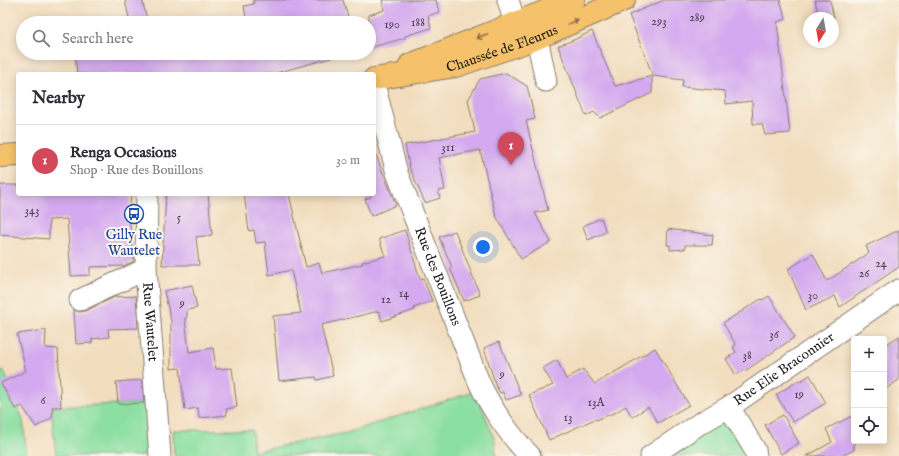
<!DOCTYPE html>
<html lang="en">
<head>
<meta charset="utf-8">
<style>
  :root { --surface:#fff; --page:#f2f2f3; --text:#2b2b33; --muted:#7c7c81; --line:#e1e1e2; --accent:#d1495b }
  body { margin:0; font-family:"IM FELL English",serif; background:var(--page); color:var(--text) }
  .controls { position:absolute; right:12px; bottom:12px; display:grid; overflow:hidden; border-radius:4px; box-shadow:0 2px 10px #0003 }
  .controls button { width:36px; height:36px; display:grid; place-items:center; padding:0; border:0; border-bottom:1px solid var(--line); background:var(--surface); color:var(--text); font:20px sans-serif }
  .compass { position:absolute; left:803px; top:12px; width:36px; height:36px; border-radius:50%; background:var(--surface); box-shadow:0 2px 10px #0003; rotate:191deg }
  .you { position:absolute; left:483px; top:247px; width:14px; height:14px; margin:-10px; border:3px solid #fff; border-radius:50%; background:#1a73e8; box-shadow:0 0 0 6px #1a73e833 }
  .badge { display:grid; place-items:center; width:26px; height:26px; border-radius:50%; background:var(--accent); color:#fff; font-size:13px; font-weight:700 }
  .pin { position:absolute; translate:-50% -33px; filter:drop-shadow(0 1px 2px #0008) }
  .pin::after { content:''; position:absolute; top:21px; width:14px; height:12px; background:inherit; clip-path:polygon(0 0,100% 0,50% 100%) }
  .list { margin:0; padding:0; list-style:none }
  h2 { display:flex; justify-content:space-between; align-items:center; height:52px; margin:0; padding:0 16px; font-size:17px }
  h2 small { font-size:13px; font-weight:400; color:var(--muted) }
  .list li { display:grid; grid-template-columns:26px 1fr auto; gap:12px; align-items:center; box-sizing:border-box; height:72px; padding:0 16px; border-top:1px solid var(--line) }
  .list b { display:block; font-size:15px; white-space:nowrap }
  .list p { margin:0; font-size:13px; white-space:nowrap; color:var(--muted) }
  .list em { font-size:13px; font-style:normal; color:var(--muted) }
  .icon { flex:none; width:22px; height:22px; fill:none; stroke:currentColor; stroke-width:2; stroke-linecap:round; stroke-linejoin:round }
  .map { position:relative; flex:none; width:899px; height:456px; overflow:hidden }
  .search { position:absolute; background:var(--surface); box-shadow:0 2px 10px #0003; left:16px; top:16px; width:360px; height:44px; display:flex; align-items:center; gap:10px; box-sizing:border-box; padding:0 14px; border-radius:22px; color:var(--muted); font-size:15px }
  .panel { position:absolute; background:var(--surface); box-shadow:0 2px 10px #0003; left:16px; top:72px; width:360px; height:124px; border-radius:4px }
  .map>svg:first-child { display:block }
  .green { fill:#8bdfa1; stroke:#547e5e }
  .building { fill:#d4a9ef }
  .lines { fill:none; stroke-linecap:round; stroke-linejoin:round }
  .minor-casing { stroke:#877c6d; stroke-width:23 }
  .major-casing { stroke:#877c6d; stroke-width:24 }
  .minor { stroke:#fff; stroke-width:21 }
  .major { stroke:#f5c16b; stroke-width:22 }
  .oneway { stroke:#886e44 }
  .labels { text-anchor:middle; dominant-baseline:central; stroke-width:4; stroke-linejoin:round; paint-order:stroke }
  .number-label { font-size:12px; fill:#4a3f51 }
  .street-label { font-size:14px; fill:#1c1c1c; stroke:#fbf7ec }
  .transit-label { font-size:14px; fill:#164399; stroke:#fbf7ec }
</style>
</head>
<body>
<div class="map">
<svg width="899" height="456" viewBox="0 0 899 456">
  <rect width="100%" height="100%" fill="#fbf7ec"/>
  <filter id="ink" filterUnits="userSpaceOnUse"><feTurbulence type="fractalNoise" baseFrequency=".025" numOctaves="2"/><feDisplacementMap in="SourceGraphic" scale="8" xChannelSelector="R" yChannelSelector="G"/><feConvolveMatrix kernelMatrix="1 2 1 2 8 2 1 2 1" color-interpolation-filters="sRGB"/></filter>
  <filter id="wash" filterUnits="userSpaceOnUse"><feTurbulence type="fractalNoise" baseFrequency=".012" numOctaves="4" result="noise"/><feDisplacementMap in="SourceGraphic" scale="16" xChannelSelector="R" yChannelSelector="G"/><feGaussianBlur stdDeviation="0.9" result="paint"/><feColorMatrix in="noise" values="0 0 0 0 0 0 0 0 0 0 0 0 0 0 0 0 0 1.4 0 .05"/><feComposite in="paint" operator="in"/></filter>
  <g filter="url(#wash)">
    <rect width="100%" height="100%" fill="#f2ddbe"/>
    <g class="green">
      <path d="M 4,371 L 23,420 L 27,456 L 0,456 L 0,373 Z"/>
      <path d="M 476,391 L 495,441 L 496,456 L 174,456 L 173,430 L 252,430 L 254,456 L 257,451 L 346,433 Z"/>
      <path d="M 144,403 L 152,440 L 143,456 L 56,456 L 51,407 Z"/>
      <path d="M 716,422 L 728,423 L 744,450 L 742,456 L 672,456 Z"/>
    </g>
    <g id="blocks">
      <g class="building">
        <path d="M 125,0 L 142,0 L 148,23 L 130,23 Z"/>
        <path d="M 253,0 L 343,0 L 350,23 L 247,23 L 244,6 L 254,4 Z"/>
        <path d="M 382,0 L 436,0 L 439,12 L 428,16 L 431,28 L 405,36 L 405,38 L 369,48 L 369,15 L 384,10 Z"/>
        <path d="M 664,0 L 780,0 L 786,19 L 777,22 L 790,133 L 765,135 L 762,124 L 753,124 L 752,101 L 726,104 L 725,91 L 682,87 L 683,80 L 653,76 L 629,15 Z"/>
        <path d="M 815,0 L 830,0 L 834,18 L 819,18 Z"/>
        <path d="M 592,31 L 615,86 L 652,76 L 652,93 L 600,118 L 594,112 L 586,116 L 558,46 L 576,39 Z"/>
        <path d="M 85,53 L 330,53 L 331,58 L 272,74 L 77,74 L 75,54 Z"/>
        <path d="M 506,73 L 527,86 L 535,119 L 526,121 L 548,210 L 535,213 L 551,242 L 521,259 L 496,216 L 480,150 L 439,158 L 445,190 L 438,191 L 440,198 L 425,203 L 410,169 L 405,145 L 475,132 L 468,100 L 480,79 Z"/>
        <path d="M 374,150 L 396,205 L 371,216 L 365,199 L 371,197 L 370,194 L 374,194 Z"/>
        <path d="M 0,185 L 18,185 L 18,194 L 131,194 L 129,216 L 134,261 L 124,266 L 90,267 L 90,275 L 71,276 L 67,219 L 49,220 L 49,239 L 0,235 Z"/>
        <path d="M 166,194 L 208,194 L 212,235 L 196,237 L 199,265 L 162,265 Z"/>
        <path d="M 244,194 L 289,194 L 306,267 L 319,263 L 322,273 L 363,264 L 362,262 L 385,256 L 379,239 L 405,230 L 420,279 L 423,278 L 432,301 L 414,308 L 415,310 L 382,321 L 379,311 L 321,325 L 333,376 L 317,380 L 316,377 L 279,381 L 273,316 L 301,313 L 291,270 L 269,275 L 265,242 L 256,243 L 254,230 L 249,231 Z"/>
        <path d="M 601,218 L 606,232 L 588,240 L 583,226 Z"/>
        <path d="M 668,229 L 713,235 L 712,245 L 685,245 L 685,249 L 670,250 L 670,245 L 667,245 Z"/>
        <path d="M 899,230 L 899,267 L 840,307 L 835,296 L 806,310 L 788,269 L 813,254 L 827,281 L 869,253 L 866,246 Z"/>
        <path d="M 455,231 L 480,295 L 464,301 L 450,268 L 452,267 L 439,237 Z"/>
        <path d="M 192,285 L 197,308 L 187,310 L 187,317 L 185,318 L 189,352 L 213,348 L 216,369 L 232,368 L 237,407 L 226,409 L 227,415 L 199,418 L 198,408 L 185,410 L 180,368 L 171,369 L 171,321 L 164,291 Z"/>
        <path d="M 136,296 L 138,328 L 108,329 L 109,337 L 92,339 L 92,343 L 76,344 L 74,310 L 79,312 L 85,311 L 115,297 Z"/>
        <path d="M 769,296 L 795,337 L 745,371 L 744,370 L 736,375 L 726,359 L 736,352 L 733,347 L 736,345 L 723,323 L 761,299 L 762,300 Z"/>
        <path d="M 46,330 L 45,348 L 58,349 L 61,407 L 52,407 L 53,417 L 36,427 L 22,406 L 15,409 L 1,383 L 26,371 L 17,334 Z"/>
        <path d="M 899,336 L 899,380 L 884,390 L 884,346 Z"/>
        <path d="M 499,342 L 521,395 L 506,400 L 503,392 L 500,393 L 496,386 L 484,348 Z"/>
        <path d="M 655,348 L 689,405 L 658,423 L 648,407 L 632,417 L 626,406 L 614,413 L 596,420 L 595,419 L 549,440 L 529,395 L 553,385 L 543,368 L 557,360 L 566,379 L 583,369 L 595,384 Z"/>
        <path d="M 810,375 L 826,403 L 793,422 L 776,395 L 799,380 L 799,382 Z"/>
        <path d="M 142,380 L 144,403 L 118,404 L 116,382 Z"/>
        <path d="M 783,415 L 799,443 L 781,454 L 765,425 Z"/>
        <path d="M 854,415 L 854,450 L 842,456 L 807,456 L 832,442 L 826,429 Z"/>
      </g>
    </g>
  </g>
  <g filter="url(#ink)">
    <use href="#blocks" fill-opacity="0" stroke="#877c6d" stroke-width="1"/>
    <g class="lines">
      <g class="minor-casing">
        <g id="minor">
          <path d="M 508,0 L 520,40"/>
          <path d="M 537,38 L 546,81"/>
          <path id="s1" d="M 374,84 L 397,173 L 479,382 C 490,407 511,437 530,456"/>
          <path id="s2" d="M 147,194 L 146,269 L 160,456"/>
          <path d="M 80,300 L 146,269"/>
          <path d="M 729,407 L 755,450 L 756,456"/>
          <path id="s3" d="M 651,456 L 699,424 L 729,407 L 899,290"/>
        </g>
      </g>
      <g class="major-casing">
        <g id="major">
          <path d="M 410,65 L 574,0"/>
          <path id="s4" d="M 374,79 L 456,66 L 537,38 L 624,0"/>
          <path d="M 0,156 L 18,155"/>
        </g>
      </g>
      <use href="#minor" class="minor"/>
      <use href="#major" class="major"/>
    </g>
    <defs><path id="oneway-shaft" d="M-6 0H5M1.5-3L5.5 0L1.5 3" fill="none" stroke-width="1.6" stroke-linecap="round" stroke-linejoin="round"/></defs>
    <g class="oneway">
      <use href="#oneway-shaft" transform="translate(573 22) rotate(-23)"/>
      <use href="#oneway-shaft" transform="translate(482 36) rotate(159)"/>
    </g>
  </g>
  <defs>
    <g id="bus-ring" transform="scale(1)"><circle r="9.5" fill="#fbf7ec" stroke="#1a4fb4" stroke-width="1.5"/><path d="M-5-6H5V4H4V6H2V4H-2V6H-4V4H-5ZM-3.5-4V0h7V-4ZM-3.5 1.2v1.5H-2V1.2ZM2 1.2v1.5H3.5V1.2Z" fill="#1a4fb4"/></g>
  </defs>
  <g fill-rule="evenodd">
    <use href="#bus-ring" x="134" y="214"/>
  </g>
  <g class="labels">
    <g class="number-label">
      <text x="697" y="17">289</text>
      <text x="659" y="21">293</text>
      <text x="418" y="22">188</text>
      <text x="392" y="24">190</text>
      <text x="448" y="147">311</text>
      <text x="32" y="210">343</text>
      <text x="179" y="217">5</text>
      <text x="881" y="263">24</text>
      <text x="864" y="273">26</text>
      <text x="404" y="293">14</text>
      <text x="813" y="295">30</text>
      <text x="386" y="299">12</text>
      <text x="182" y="303">9</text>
      <text x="774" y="334">36</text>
      <text x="747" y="355">38</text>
      <text x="502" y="374">9</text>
      <text x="799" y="394">19</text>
      <text x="43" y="400">6</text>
      <text x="596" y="402">13A</text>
      <text x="568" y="417">13</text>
    </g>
    <g class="street-label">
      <text stroke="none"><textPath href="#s4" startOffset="132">Chaussée de Fleurus</textPath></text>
      <text stroke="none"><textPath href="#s1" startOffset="203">Rue des Bouillons</textPath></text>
      <text stroke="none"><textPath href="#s2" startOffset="128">Rue Wautelet</textPath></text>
      <text stroke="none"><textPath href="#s3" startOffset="159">Rue Elie Braconnier</textPath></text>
    </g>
    <g class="transit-label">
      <text x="134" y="235">Gilly Rue<tspan x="134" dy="16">Wautelet</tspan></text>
    </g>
  </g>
</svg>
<div class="controls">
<button>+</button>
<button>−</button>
<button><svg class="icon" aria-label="locate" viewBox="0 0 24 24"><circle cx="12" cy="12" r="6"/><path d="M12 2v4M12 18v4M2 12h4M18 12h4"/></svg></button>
</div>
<svg class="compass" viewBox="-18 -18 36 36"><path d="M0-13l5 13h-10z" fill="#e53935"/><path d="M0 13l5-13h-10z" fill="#7c7c81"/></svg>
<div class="you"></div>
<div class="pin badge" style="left:511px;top:165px">1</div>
<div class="search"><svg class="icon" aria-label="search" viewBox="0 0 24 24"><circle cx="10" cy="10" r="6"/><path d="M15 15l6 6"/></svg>Search here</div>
<section class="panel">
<h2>Nearby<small></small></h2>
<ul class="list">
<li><span class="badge">1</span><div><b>Renga Occasions</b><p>Shop · Rue des Bouillons</p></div><em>30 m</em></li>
</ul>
</section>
</div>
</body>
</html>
